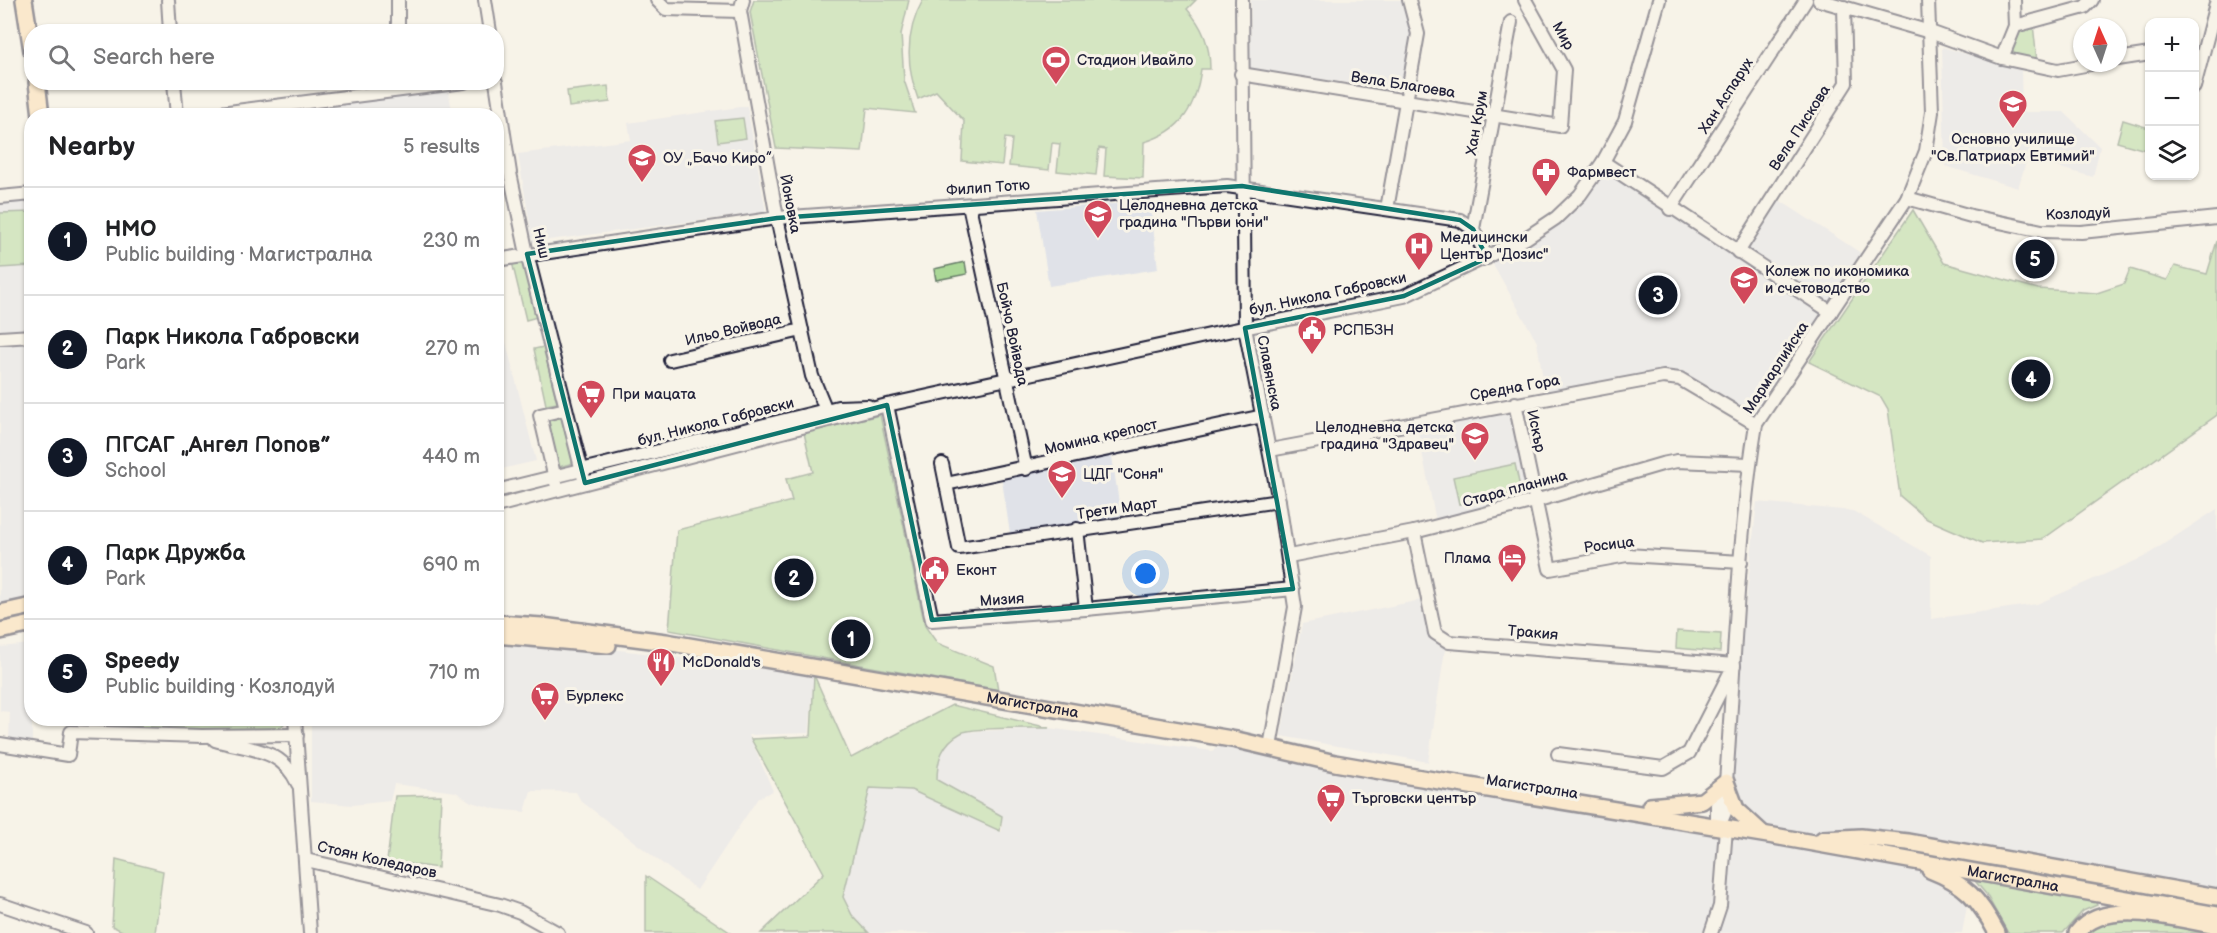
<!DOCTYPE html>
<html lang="en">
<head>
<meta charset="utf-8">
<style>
  :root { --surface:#fff; --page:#f6f6f6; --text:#202124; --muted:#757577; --line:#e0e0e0; --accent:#111827 }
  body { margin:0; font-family:"Balsamiq Sans",sans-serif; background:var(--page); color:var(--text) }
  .controls { position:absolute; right:18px; top:18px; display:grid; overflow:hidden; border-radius:12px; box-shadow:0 2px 4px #0004 }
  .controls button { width:54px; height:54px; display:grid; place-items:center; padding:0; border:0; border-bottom:2px solid var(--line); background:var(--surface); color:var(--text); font:30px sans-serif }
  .compass { position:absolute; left:2073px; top:18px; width:54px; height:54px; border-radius:50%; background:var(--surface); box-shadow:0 2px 4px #0004; rotate:357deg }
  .you { position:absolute; left:1146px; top:574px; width:21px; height:21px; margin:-15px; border:4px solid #fff; border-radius:50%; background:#1a73e8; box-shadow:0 0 0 9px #1a73e833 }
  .badge { display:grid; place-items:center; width:39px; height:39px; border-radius:50%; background:var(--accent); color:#fff; font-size:20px; font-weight:700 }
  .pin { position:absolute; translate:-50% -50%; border:3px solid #fff; box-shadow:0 2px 6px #0006 }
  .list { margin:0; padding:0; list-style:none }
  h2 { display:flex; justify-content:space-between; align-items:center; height:78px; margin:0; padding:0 24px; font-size:26px }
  h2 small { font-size:20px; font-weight:400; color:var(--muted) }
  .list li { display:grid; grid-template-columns:39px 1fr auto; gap:18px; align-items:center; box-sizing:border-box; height:108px; padding:0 24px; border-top:2px solid var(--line) }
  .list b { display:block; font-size:22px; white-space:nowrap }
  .list p { margin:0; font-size:20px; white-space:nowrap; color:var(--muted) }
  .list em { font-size:20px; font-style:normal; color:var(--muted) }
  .icon { flex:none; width:33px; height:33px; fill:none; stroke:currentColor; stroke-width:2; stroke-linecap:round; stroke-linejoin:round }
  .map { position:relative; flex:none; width:2217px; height:933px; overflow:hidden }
  .search { position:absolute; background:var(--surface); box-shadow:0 2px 4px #0004; left:24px; top:24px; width:480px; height:66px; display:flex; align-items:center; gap:15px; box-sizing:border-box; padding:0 21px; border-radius:24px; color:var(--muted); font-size:22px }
  .panel { position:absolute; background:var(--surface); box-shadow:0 2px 4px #0004; left:24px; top:108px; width:480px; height:618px; border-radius:24px }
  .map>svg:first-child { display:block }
  .built { fill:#e0e2e8 }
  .green { fill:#aad796; stroke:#667c68; stroke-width:1.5 }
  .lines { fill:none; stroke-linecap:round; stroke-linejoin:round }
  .minor-casing { stroke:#22223b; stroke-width:16 }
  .major-casing { stroke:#22223b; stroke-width:20 }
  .minor { stroke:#f7f3e8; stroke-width:12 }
  .major { stroke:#fddcac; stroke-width:15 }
  .marked { fill:none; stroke:#0f766e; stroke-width:4.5; stroke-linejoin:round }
  .labels { text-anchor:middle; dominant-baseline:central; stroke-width:6; stroke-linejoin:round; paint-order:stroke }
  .street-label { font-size:15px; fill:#22223b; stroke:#f7f3e8 }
  .poi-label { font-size:15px; fill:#22223b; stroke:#f7f3e8; text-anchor:start }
</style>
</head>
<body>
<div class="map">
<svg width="2217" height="933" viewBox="0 0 2217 933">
  <rect width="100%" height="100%" fill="#f7f3e8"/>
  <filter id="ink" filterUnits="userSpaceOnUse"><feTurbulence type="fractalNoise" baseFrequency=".0167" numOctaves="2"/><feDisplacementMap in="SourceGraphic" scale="12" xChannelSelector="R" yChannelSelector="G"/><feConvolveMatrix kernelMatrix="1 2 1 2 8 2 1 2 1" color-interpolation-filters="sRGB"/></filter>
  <g filter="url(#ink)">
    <g class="built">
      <path d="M 1251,0 L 1400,0 L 1408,10 L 1411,37 L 1400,91 L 1250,68 Z"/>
      <path d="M 1942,47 L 2021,70 L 2022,112 L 2064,112 L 2100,147 L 2093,177 L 2027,159 L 2018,188 L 1945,166 Z"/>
      <path d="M 448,90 L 453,115 L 245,116 Z"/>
      <path d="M 747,106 L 766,212 L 533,242 L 518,154 L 631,140 L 628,123 Z"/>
      <path d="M 1603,162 L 1738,252 L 1773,196 L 1867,257 L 1756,424 L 1681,379 L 1546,397 L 1537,342 L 1489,257 L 1556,218 Z"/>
      <path d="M 31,194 L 31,600 L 0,607 L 0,197 Z"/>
      <path d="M 1150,201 L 1158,269 L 1049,286 L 1037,210 Z"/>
      <path d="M 496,303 L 536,461 L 497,470 L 496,470 Z"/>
      <path d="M 1513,404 L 1535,501 L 1437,526 L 1416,422 Z"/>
      <path d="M 1111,450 L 1122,523 L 1011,540 L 1001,474 Z"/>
      <path d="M 1757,502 L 1853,511 L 1931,556 L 1931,619 L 2037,604 L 2144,557 L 2217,509 L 2217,902 L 2197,911 L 1973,872 L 1962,933 L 869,933 L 852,915 L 843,897 L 870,787 L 911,790 L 1002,832 L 1002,816 L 937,780 L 938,763 L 944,747 L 962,732 L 1049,728 L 1212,751 L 1220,746 L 1721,833 Z"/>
      <path d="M 1426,599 L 1446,643 L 1428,762 L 1281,736 L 1302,624 Z"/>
      <path d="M 497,638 L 604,648 L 814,675 L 809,733 L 749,735 L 773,791 L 758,798 L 697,890 L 581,801 L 576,792 L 531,791 L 525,812 L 496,809 L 471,802 L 456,792 L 394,784 L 390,801 L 352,805 L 311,801 L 311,719 L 496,718 Z"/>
      <path d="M 31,644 L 32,718 L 32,742 L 9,739 L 10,712 L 0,711 L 0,647 Z"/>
    </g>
    <g class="green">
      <path d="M 754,0 L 909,0 L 901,34 L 904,80 L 915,113 L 867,108 L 862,152 L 776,148 L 750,12 Z"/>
      <path d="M 923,0 L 1196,0 L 1187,9 C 1203,27 1210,45 1210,69 L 1201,69 C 1196,106 1183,131 1144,142 L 1143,178 L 1104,176 L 1106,149 L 1099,148 L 1096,175 L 1057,171 L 1060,144 L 1052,143 L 1049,170 L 1009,166 L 1012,139 L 1005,138 L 1002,165 L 962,161 L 964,121 L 936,91 L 918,99 C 906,66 905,32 923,0 Z"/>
      <path d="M 2033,24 L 2037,62 L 2006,56 L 2017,28 Z"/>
      <path d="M 608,86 L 610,102 L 569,107 L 567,91 Z"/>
      <path d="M 743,118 L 746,138 L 718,142 L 715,121 Z"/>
      <path d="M 2123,120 L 2149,128 L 2149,151 L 2117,142 Z"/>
      <path d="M 1913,210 L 1944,263 L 2038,289 L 2097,293 L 2124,284 L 2130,269 L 2167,280 L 2175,266 L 2207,274 L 2217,241 L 2217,415 L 2043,539 L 1982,543 L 1927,519 L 1900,496 L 1888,409 L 1881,397 L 1809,362 Z"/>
      <path d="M 31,212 L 31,266 L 0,268 L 0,213 Z"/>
      <path d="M 524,259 L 537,317 L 526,320 L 512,262 Z"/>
      <path d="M 965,262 L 967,274 L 936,280 L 934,269 Z"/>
      <path d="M 544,347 L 557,403 L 546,405 L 534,349 Z"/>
      <path d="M 880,415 L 925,626 L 937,643 L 994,666 L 998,690 L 669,630 L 677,530 L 792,501 L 786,479 L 813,472 L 804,433 Z"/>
      <path d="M 561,417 L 573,463 L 559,467 L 548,421 Z"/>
      <path d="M 1515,464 L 1521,492 L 1459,504 L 1453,477 Z"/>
      <path d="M 1677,631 L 1721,634 L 1720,652 L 1676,648 Z"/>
      <path d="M 814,675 L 851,758 L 952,705 L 1049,728 C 1033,728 971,727 961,733 C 942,743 937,760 937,780 L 1002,816 L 1000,831 L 911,790 L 870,788 L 843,897 L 852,915 L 869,933 L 761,933 L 824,873 L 751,739 L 811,736 Z"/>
      <path d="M 82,719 L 286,719 L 286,722 L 277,730 L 254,732 L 92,727 Z"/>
      <path d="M 441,795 L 438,868 L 387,861 L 395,796 Z"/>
      <path d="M 116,859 L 163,871 L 155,933 L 126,933 L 112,926 Z"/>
      <path d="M 646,876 L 731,933 L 646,933 Z"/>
      <path d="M 1975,881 L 2095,901 L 2097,905 L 2083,911 L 2063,933 L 2008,933 L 1986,894 Z"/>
      <path d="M 2129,916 L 2217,933 L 2082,933 L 2094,923 Z"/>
    </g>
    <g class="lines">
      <g class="minor-casing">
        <g id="minor">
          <path d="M 168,0 L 170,32"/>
          <path d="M 485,0 L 490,32"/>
          <path d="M 657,0 L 666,9 L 740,11"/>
          <path d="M 743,0 L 740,11 L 777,218 L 812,376 L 826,410"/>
          <path d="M 1242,0 L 1245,328 L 1279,501 L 1295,607 L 1270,747"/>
          <path d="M 1819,0 L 1930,32 L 2002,58 L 2058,70 L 2096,63"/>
          <path d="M 2014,0 L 2015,26"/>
          <path d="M 398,32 L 398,0"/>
          <path d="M 2002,58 L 2015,26 L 2085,7 L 2092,0"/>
          <path d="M 2118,59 L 2150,54"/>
          <path d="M 1241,74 L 1560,126 L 1564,70 L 1525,0"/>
          <path d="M 174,82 L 177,116"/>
          <path d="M 496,82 L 510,173 L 527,254 L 585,483"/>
          <path d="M 2194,87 L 2217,0"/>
          <path d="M 197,116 L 464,82"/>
          <path d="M 1603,162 L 1831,312"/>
          <path d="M 0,197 L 32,194"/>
          <path d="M 1907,198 L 1971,216 L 2042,231 L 2081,232 L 2217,218"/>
          <path d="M 969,205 L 1026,469"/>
          <path d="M 1387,209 L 1418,34 L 1409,0"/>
          <path d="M 1670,209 L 1806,0"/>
          <path d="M 1473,229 L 1511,22"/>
          <path d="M 1738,252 L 1846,83 L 1844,7"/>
          <path d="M 503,259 L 777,218 L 1227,186 L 1460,220 L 1473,229 L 1487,258"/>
          <path d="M 0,338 L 32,336"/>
          <path d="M 670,360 L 802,330"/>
          <path d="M 1515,403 L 1550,569 L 1627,555 L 1741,562"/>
          <path d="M 887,405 L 932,620 L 1086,609 L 1293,589"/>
          <path d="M 1270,450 L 1663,377 L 1680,379 L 1756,424"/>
          <path d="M 942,464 L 959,548 L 1279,501"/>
          <path d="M 556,483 L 540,415 L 566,409"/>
          <path d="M 946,484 L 1263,416"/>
          <path d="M 496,491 L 838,407 L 868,406"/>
          <path d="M 496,506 L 887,405 L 1228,331 L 1404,296 L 1526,238 L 1556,218 L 1580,195 L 1603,162 L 1625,121 L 1659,0"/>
          <path d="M 1077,529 L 1086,609"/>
          <path d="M 1414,532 L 1435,633 L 1449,642 L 1734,665 L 1689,753 L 1663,768 L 1558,754"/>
          <path d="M 1289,556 L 1414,532 L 1535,501 L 1662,464 L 1677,461 L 1749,464"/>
          <path d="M 295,718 L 310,933"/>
          <path d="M 215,740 C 249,750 281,747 298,784"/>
          <path d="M 0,744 L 68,755 L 71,732 L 202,736 L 297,735"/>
          <path d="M 1709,826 L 1721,822 L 1728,805 L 1726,782 C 1735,663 1737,541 1756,424 L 1907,198 L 1926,151 L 1932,112 L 1928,0"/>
          <path d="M 1721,828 L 1717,824 L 1717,805 L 1724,786"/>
          <path d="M 306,860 L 500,905 L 520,912 L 558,933"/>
          <path d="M 0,904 L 86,933"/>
          <path d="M 1711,933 L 1720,906 L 1726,828"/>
        </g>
      </g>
      <g class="major-casing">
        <g id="major">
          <path d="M 24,0 L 32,51"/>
          <path d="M 37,82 L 41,116"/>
          <path d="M 0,613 L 32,606"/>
          <path id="s1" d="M 496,623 L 542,626 L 666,642 L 1237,740 L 1335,763 L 1409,776 L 1774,836 L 2217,915"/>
          <path d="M 0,631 L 32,624"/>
          <path d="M 496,635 L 608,645"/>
          <path d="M 1650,806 L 1702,801 L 1726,782 L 1736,809 L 1762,833"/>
          <path d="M 1823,839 L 1861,837 L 1908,842 L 2217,897"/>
          <path d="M 1930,870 C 1966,884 1979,899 1997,933"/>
          <path d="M 2077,933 C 2105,896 2179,920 2217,926"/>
        </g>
      </g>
      <use href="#minor" class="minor"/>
      <use href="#major" class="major"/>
    </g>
  </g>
  <path d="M0 0H2217V933H0ZM 1242,186 L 1460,220 L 1473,229 L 1487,258 L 1404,296 L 1245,328 L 1293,589 L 932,620 L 887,405 L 585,483 L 527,254 L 777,218 Z" fill="#f7f3e8" fill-opacity=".55" fill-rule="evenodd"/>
  <path class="marked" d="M 1242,186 L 1460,220 L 1473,229 L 1487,258 L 1404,296 L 1245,328 L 1293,589 L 932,620 L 887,405 L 585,483 L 527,254 L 777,218 Z"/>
  <defs>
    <g id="stadium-pin" transform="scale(1.5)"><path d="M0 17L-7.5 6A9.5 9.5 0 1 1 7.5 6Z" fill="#d1495b" stroke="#f7f3e8"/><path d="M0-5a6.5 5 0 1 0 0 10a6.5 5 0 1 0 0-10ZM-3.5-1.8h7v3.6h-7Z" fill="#fff"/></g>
    <g id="school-pin" transform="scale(1.5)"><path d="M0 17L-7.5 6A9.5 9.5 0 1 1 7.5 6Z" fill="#d1495b" stroke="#f7f3e8"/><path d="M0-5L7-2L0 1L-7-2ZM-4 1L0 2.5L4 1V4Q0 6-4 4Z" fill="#fff"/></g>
    <g id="pharmacy-pin" transform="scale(1.5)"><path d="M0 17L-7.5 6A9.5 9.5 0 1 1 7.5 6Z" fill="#d1495b" stroke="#f7f3e8"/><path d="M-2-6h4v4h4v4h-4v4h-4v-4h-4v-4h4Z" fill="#fff"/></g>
    <g id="hospital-pin" transform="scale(1.5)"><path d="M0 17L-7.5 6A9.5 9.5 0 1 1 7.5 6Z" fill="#d1495b" stroke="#f7f3e8"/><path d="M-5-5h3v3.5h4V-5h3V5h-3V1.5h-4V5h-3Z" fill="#fff"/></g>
    <g id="civic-pin" transform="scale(1.5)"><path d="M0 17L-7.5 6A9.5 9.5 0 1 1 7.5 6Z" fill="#d1495b" stroke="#f7f3e8"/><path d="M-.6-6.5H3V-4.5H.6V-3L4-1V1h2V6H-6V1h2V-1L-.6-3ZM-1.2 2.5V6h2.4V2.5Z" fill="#fff"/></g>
    <g id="supermarket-pin" transform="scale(1.5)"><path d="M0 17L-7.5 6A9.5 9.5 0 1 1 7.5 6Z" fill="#d1495b" stroke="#f7f3e8"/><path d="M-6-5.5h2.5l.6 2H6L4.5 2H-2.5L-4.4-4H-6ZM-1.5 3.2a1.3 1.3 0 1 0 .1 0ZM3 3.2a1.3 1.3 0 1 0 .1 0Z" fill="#fff"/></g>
    <g id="hotel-pin" transform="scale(1.5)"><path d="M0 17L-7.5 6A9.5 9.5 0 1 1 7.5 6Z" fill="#d1495b" stroke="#f7f3e8"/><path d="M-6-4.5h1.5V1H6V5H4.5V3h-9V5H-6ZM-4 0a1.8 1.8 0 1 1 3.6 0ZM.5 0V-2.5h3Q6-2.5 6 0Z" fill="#fff"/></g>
    <g id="restaurant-pin" transform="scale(1.5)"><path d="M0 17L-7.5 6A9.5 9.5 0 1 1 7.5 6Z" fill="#d1495b" stroke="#f7f3e8"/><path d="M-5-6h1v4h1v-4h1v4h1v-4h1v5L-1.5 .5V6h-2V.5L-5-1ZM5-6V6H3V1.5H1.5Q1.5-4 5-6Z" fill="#fff"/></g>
  </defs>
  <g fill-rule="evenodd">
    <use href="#stadium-pin" x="1056" y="60"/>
    <use href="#school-pin" x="2013" y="104"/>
    <use href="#school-pin" x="642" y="158"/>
    <use href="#pharmacy-pin" x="1546" y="172"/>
    <use href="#school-pin" x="1098" y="214"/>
    <use href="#hospital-pin" x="1419" y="246"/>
    <use href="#school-pin" x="1744" y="280"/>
    <use href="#civic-pin" x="1312" y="330"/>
    <use href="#supermarket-pin" x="591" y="394"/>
    <use href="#school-pin" x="1475" y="436"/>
    <use href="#school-pin" x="1062" y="474"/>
    <use href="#hotel-pin" x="1512" y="558"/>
    <use href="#civic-pin" x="935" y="570"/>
    <use href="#restaurant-pin" x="661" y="662"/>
    <use href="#supermarket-pin" x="545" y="696"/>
    <use href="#supermarket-pin" x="1331" y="798"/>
  </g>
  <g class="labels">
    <g class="street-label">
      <text transform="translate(1563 36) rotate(61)">Мир</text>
      <text transform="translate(1403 85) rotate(9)">Вела Благоева</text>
      <text transform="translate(1726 96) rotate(-57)">Хан Аспарух</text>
      <text transform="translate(1477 123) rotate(-80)">Хан Крум</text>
      <text transform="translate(1800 128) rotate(-57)">Вела Пискова</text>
      <text transform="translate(988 188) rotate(-4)">Филип Тотю</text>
      <text transform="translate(790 204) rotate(79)">Йоновка</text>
      <text transform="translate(2078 214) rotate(-2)">Козлодуй</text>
      <text transform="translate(541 243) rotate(77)">Ниш</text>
      <text transform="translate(1328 294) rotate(-12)">бул. Никола Габровски</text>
      <text transform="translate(733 330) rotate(-13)">Ильо Войвода</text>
      <text transform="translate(1012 334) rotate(78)">Бойчо Войвода</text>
      <text transform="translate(1776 368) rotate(-57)">Мармарлийска</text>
      <text transform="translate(1269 373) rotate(79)">Славянска</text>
      <text transform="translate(1515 388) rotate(-10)">Средна Гора</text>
      <text transform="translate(716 422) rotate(-14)">бул. Никола Габровски</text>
      <text transform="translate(1536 431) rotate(78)">Искър</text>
      <text transform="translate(1101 437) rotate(-13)">Момина крепост</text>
      <text transform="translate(1515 489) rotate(-15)">Стара планина</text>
      <text transform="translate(1117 509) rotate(-8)">Трети Март</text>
      <text transform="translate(1609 545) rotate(-7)">Росица</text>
      <text transform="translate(1002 600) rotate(-4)">Мизия</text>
      <text transform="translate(1533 633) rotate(5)">Тракия</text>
      <text stroke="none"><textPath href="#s1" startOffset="543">Магистрална</textPath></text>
      <text transform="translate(1532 787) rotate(9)">Магистрална</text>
      <text transform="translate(377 860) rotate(13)">Стоян Коледаров</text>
      <text stroke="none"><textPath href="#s1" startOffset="1539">Магистрална</textPath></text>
    </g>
    <g class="poi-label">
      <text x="1077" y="60">Стадион Ивайло</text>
      <text x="2013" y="139" text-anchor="middle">Основно училище<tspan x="2013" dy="17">"Св.Патриарх Евтимий"</tspan></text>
      <text x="663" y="158">ОУ „Бачо Киро”</text>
      <text x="1567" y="172">Фармвест</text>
      <text x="1119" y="205">Целодневна детска<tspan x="1119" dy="17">градина "Първи юни"</tspan></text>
      <text x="1440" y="237">Медицински<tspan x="1440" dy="17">Център "Дозис"</tspan></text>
      <text x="1765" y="271">Колеж по икономика<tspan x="1765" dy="17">и счетоводство</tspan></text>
      <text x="1333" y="330">РСПБЗН</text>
      <text x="612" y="394">При мацата</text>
      <text x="1454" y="427" text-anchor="end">Целодневна детска<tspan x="1454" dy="17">градина "Здравец"</tspan></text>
      <text x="1083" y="474">ЦДГ "Соня"</text>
      <text x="1491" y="558" text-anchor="end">Плама</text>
      <text x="956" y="570">Еконт</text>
      <text x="682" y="662">McDonald's</text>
      <text x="566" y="696">Бурлекс</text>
      <text x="1352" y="798">Търговски център</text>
    </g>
  </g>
</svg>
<div class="controls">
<button>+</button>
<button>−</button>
<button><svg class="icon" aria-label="layers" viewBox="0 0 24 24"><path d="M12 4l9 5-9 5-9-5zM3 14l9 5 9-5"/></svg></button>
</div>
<svg class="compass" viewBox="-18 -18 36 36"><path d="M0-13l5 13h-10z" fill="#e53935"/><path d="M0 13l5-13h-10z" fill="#757577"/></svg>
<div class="you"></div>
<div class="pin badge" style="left:851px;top:639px">1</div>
<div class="pin badge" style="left:794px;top:578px">2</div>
<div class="pin badge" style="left:1658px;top:295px">3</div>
<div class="pin badge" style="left:2031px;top:379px">4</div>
<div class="pin badge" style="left:2035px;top:259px">5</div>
<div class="search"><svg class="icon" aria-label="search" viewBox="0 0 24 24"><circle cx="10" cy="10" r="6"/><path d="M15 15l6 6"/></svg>Search here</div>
<section class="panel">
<h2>Nearby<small>5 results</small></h2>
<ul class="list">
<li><span class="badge">1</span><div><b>HMO</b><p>Public building · Магистрална</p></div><em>230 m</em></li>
<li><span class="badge">2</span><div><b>Парк Никола Габровски</b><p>Park</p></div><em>270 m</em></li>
<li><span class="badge">3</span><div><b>ПГСАГ „Ангел Попов”</b><p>School</p></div><em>440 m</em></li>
<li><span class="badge">4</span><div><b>Парк Дружба</b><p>Park</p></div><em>690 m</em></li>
<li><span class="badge">5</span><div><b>Speedy</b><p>Public building · Козлодуй</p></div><em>710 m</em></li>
</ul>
</section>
</div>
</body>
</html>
